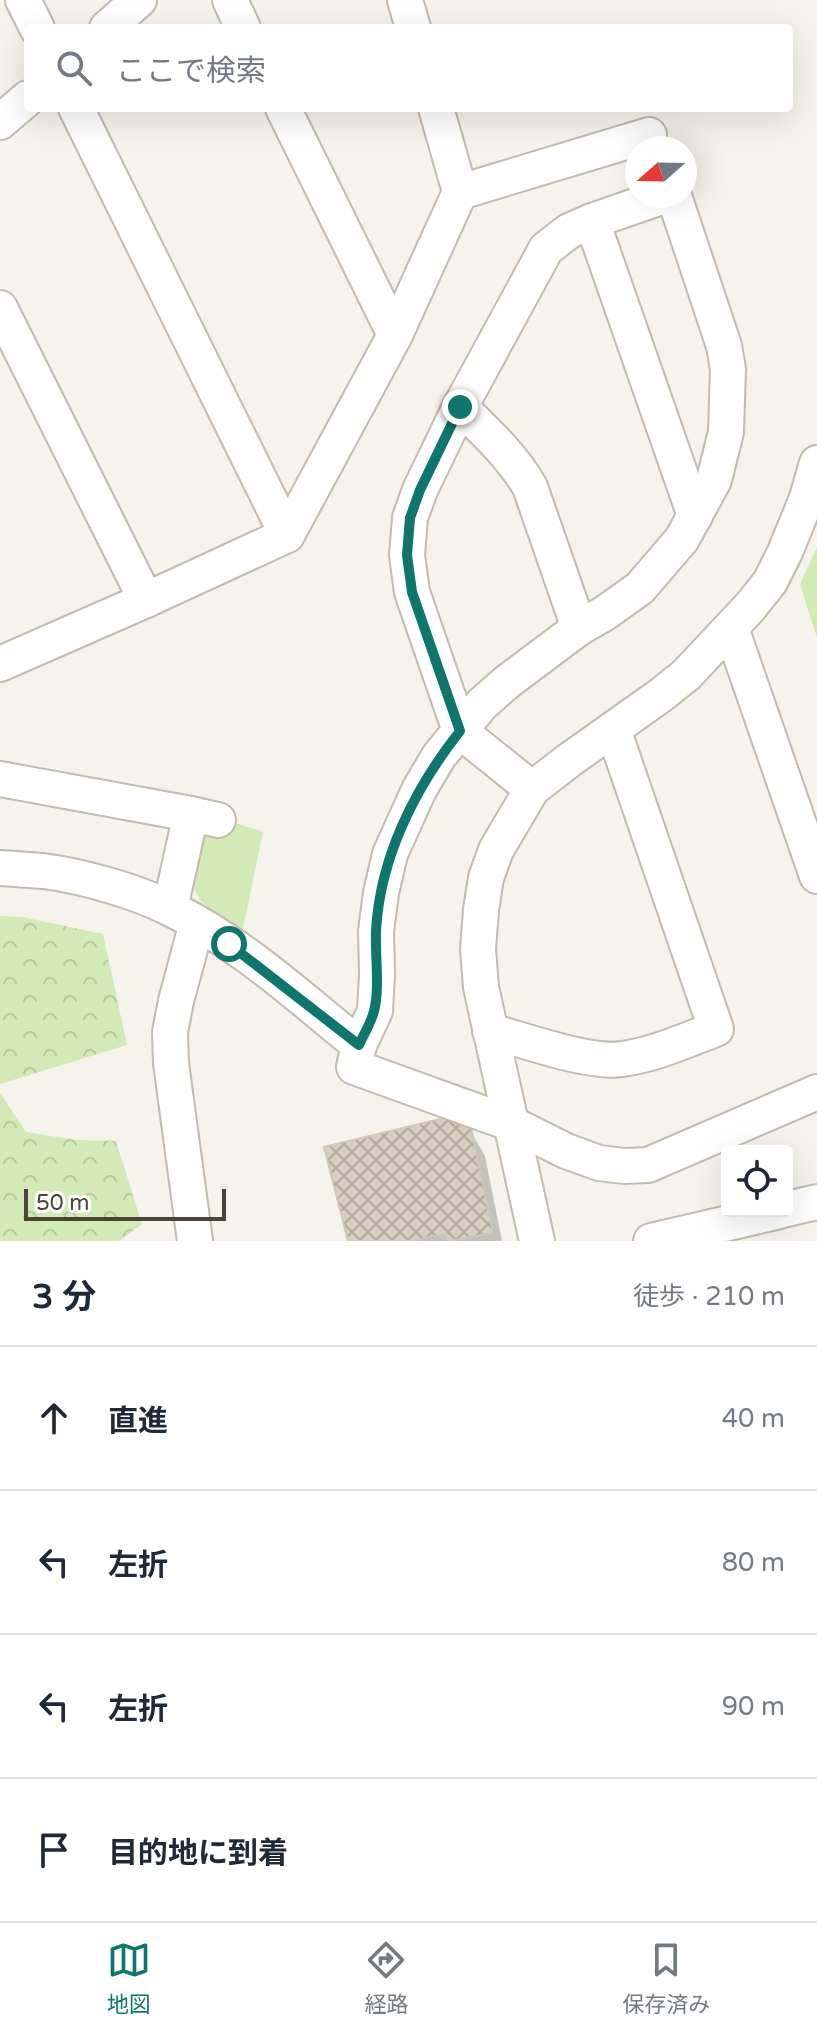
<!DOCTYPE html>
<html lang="ja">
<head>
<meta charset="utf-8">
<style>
  :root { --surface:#fff; --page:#f2f2f3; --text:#1f2937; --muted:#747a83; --line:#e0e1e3; --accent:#0f766e }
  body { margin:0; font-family:"Varela Round","Noto Sans JP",sans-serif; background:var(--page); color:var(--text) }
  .controls { position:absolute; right:24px; bottom:24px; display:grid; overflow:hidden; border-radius:8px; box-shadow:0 8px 32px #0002 }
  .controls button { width:72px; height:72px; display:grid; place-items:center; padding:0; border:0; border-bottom:2px solid var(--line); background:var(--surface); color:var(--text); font:40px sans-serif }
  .compass { position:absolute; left:625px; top:136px; width:72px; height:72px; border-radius:50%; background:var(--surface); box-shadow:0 8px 32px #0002; rotate:250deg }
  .scale { position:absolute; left:24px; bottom:20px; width:202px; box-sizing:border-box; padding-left:8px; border:4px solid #4b4439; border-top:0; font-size:22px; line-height:28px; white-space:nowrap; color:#4b4439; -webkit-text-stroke:6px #fff; paint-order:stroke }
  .stop { position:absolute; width:24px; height:24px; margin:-18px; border:6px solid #0f766e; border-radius:50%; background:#fff }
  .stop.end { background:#0f766e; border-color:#fff; box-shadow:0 2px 8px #0008 }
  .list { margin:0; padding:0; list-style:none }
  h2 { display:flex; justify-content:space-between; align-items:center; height:104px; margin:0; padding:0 32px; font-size:34px }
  h2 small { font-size:26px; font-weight:400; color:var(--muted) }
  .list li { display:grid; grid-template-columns:52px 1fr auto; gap:24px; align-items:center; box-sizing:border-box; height:144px; padding:0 32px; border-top:2px solid var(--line) }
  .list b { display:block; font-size:30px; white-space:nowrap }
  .list em { font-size:26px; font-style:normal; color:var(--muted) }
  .icon { flex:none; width:44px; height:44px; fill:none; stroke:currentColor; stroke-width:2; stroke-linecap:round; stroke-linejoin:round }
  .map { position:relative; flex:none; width:817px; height:1241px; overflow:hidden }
  .search { position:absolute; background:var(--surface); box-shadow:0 8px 32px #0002; left:24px; right:24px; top:24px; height:88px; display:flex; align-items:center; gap:20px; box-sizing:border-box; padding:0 28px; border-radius:8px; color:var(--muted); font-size:30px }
  .sheet { height:680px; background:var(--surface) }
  nav { display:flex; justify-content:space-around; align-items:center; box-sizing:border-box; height:112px; border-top:2px solid var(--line); background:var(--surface); font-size:22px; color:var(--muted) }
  nav a { display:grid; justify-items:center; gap:4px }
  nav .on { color:var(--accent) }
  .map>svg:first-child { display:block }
  .forest { fill:url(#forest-crowns) }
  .park { fill:#d2eab5 }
  .shadow { fill:#0003 }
  .building { fill:url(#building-cross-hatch); stroke:#d3c7b4; stroke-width:2 }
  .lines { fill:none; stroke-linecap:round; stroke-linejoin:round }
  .minor-casing { stroke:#c2bbae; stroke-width:38 }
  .minor { stroke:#fff; stroke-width:34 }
  .route { stroke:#0f766e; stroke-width:10 }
</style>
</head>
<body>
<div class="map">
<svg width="817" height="1241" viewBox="0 0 817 1241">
  <defs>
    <pattern id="forest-crowns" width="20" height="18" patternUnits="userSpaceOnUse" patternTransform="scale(2)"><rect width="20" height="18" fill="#d2eab5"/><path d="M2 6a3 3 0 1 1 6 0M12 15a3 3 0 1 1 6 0" fill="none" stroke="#b6ca9c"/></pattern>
    <pattern id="building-cross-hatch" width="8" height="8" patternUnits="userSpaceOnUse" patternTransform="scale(2)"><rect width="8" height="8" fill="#d8cfc1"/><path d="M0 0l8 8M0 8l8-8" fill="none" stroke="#b1aa9e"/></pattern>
  </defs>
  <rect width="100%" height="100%" fill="#f6f3ec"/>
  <g class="forest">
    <path d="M 0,916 L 22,917 L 103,934 L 127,1045 L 0,1084 Z"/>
    <path d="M 0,1093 L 26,1132 L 76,1140 L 116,1141 L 142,1224 L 119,1241 L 0,1241 Z"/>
  </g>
  <g class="park">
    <path d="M 817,547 L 817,638 L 800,584 Z"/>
    <path d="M 230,821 L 263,832 L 242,933 L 200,901 L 190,878 L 197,843 L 211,832 L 228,834 Z"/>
  </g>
  <path class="shadow" d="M 470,1130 L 485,1156 L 502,1241 L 350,1241 Z"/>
  <path class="building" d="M 444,1118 L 471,1128 L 493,1233 L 449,1241 L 447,1241 L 446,1233 L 412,1241 L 348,1241 L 324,1147 Z"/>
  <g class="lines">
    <g class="minor-casing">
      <g id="minor">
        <path d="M 23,0 L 37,28"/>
        <path d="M 230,0 L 243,28"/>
        <path d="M 405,0 L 413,28"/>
        <path d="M 107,28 L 139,0"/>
        <path d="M 76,108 L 287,535"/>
        <path d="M 283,108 L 395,335"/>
        <path d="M 436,108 L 460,192"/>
        <path d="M 0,122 L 28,98"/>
        <path d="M 592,221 L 695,516"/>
        <path d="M 0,308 L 146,600"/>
        <path d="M 460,407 C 486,432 512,456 530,487 L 579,628"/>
        <path d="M 731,628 L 817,876"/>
        <path d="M 0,664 L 146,600 L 287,535 L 395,335 L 460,192 L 649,135"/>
        <path d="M 0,779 L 191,814 L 170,908"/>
        <path d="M 532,789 L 460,731 L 412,592 L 407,555 L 410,518 L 420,490 L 460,407 L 546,249 L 569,231 L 592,221 L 664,196"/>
        <path d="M 191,814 L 218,820"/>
        <path d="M 0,868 C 14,869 29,870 43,871 C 82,876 136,891 171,909 C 240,942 299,997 359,1045 L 354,1067 L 512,1124 L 566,1151 L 599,1163 L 624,1166 L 648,1165 L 817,1092"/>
        <path d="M 490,1031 C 524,1040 589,1064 622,1059 C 654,1055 686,1040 716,1029 L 613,729"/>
        <path d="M 359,1045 L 375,1011 L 377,975 L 376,931 L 381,893 L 390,854 L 419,790 L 439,756 L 482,704 L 507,682 L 579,628 L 605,613 L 640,588 L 682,539 L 714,480 L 726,432 L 728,369 L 724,346 L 674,196"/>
        <path d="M 787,1209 L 817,1202"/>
        <path d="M 195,1241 L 171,1063 L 170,1032 L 176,1001 L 197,923"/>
        <path d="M 537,1241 L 481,987 L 478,949 L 481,910 L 486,878 L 496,850 L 532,789 L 568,761 L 661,695 L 686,675 L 750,607 L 770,582 L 785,552 L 807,498 L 817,463"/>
        <path d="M 651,1241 L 780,1211"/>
      </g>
    </g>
    <use href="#minor" class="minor"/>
  </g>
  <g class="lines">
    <path class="route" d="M 229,944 L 359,1045 C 364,1034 371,1023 374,1011 C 380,989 375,955 376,931 C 380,857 415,788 460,731 L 412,592 L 407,555 L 410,518 L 420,490 L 460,407"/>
  </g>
</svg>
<div class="controls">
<button><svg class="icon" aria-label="locate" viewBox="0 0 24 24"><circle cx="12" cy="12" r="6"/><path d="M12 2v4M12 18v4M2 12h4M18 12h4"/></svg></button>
</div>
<svg class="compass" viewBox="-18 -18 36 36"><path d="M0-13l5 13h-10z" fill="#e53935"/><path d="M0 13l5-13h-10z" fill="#747a83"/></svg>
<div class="scale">50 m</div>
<div class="stop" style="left:229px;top:944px"></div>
<div class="stop end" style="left:460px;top:407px"></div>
<div class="search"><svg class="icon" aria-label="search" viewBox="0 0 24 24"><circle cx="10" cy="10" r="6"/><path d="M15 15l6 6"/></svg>ここで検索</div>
</div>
<section class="sheet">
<h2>3 分<small>徒歩 · 210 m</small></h2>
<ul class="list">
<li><svg class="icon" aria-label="ahead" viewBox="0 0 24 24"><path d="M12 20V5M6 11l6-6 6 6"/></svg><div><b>直進</b></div><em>40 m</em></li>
<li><svg class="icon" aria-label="left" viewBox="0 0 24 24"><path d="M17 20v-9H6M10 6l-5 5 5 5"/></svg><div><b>左折</b></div><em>80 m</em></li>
<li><svg class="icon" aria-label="left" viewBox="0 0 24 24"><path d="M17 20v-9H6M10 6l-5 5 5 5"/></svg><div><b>左折</b></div><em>90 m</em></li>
<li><svg class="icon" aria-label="arrive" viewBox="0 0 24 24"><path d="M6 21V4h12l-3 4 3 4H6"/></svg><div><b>目的地に到着</b></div></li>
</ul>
</section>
<nav>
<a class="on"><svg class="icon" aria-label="map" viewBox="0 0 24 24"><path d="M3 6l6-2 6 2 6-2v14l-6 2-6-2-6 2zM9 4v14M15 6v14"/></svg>地図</a>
<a><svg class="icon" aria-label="directions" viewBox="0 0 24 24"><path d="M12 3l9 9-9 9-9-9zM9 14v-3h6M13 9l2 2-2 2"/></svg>経路</a>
<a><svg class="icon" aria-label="saved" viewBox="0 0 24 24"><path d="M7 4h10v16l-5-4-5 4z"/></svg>保存済み</a>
</nav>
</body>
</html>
